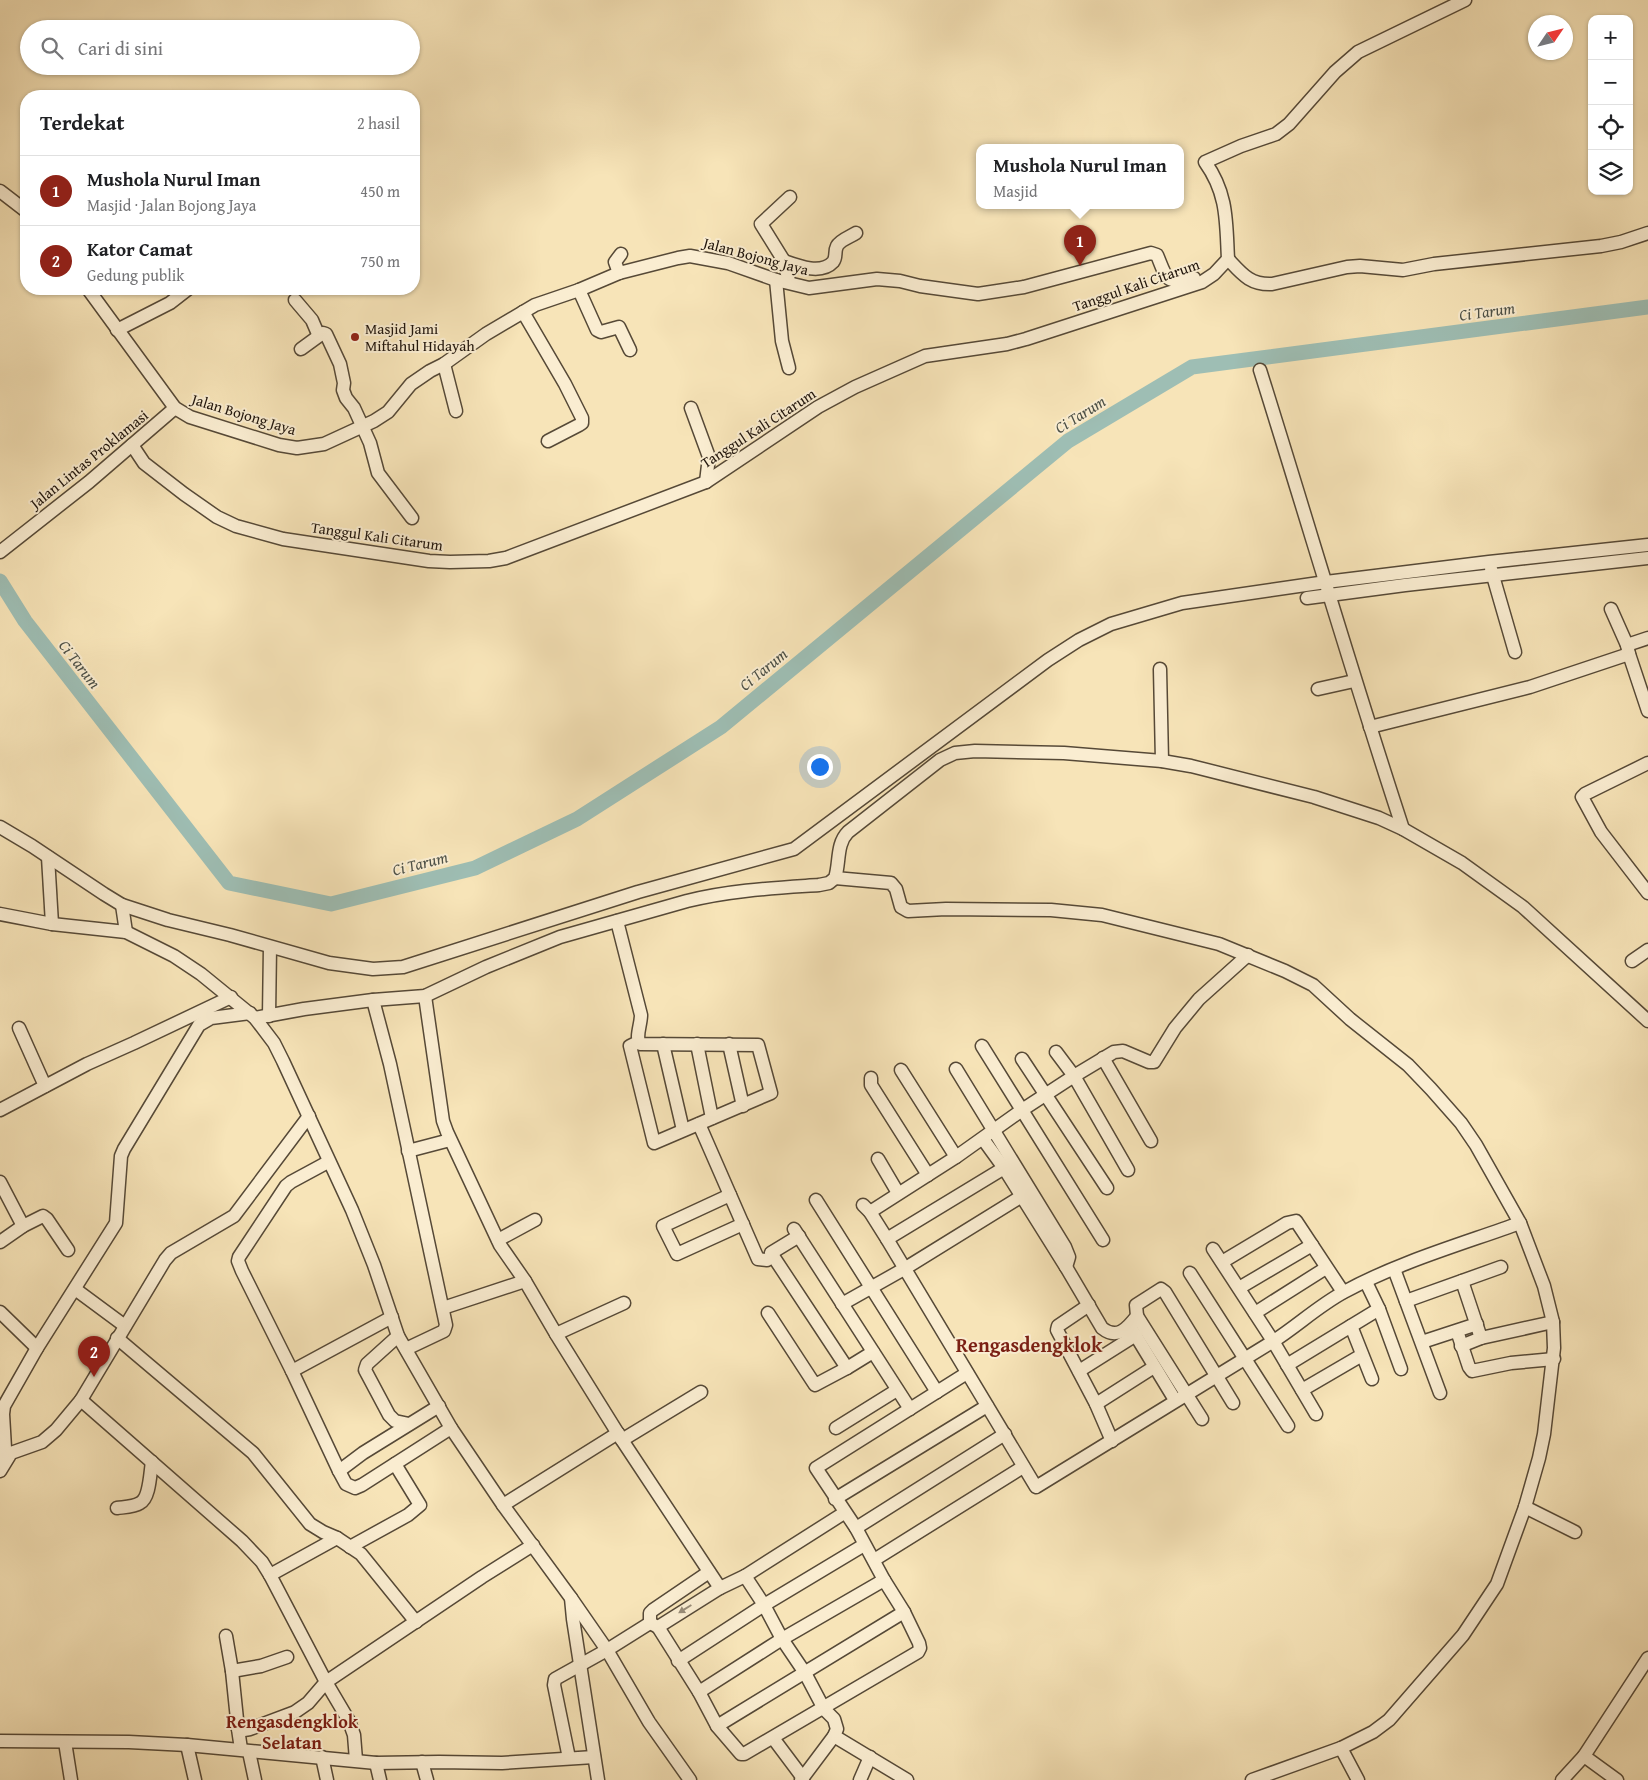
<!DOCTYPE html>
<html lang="id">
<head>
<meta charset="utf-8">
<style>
  :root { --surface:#fff; --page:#f2f2f2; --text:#202124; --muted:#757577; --line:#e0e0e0; --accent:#8f2418 }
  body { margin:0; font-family:"Gentium Book Plus",serif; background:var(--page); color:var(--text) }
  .controls { position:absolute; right:15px; top:15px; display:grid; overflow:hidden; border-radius:10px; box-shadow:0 1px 4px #0004 }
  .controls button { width:45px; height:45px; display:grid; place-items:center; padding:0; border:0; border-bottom:1px solid var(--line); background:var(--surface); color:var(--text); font:25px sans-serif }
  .compass { position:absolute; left:1528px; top:15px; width:45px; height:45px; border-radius:50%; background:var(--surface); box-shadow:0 1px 4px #0004; rotate:55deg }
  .you { position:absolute; left:819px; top:766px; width:18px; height:18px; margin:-12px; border:4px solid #fff; border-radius:50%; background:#1a73e8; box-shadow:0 0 0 8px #1a73e833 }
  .badge { display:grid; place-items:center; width:32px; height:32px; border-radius:50%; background:var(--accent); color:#fff; font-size:16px; font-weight:700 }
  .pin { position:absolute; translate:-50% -41px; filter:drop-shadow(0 1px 2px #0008) }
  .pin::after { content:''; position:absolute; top:26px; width:18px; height:15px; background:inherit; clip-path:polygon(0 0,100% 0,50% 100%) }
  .popup { position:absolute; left:976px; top:144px; width:208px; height:65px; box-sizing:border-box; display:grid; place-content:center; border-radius:10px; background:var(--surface); filter:drop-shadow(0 1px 4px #0005); font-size:16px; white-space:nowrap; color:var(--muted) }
  .popup b { font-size:19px; color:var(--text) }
  .popup::after { content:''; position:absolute; left:50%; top:100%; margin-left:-10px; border:10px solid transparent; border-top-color:var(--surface) }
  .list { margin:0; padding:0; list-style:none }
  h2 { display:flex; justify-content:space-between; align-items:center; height:65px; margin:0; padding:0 20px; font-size:21px }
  h2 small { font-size:16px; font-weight:400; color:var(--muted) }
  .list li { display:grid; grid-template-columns:32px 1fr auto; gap:15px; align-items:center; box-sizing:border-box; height:70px; padding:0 20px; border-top:1px solid var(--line) }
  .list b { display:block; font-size:19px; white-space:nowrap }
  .list p { margin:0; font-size:16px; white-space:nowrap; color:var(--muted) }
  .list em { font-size:16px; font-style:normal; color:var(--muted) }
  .icon { flex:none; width:28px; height:28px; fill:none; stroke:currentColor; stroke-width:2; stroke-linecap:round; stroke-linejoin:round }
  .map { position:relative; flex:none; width:1648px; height:1780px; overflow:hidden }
  .search { position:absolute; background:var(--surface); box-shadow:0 1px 4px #0004; left:20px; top:20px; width:400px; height:55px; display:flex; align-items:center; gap:12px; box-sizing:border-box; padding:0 18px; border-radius:28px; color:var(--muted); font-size:19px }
  .panel { position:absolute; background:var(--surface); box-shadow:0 1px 4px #0004; left:20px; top:90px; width:400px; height:205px; border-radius:20px }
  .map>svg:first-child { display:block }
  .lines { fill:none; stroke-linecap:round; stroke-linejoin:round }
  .river { stroke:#9ebeb4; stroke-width:15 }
  .minor-casing { stroke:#564937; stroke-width:15 }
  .minor { stroke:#faedd1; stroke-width:12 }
  .oneway { fill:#988c78 }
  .poi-dot { fill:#8f2418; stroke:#faedd1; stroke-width:2 }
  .labels { text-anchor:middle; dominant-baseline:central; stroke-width:4; stroke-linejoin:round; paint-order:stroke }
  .street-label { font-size:15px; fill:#20150c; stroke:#faedd1 }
  .poi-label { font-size:15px; fill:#20150c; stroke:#faedd1; text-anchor:start }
  .water-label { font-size:16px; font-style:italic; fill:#4c5047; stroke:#faedd1 }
  .quarter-label { font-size:18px; font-weight:bold; fill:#7a1f14; stroke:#faedd1 }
  .district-label { font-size:20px; font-weight:bold; fill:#7a1f14; stroke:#faedd1 }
</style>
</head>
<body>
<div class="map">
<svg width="1648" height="1780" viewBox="0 0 1648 1780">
  <rect width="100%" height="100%" fill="#f7e4b8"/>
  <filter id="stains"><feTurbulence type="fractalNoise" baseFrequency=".004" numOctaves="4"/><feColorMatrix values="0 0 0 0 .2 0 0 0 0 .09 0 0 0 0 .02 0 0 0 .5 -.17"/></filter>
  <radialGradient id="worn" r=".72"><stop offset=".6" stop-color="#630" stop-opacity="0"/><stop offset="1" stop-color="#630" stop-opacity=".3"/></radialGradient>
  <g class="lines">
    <path class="river" d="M 0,581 L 25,621 L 229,883 L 331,904 L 475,868 L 577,819 L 721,727 L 1068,441 L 1192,367 L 1648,307"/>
    <g class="minor-casing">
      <g id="minor">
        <path d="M 0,191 L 26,211"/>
        <path d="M 1228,259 C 1242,274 1250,285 1272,284 L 1347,267 L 1360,266 L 1403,270 L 1434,264 L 1601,246 L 1621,242 L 1648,233"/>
        <path d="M 784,261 C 798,266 821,275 833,262 C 837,257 834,252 837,246 C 840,240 850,237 856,233"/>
        <path d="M 619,273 L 615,262 L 621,254"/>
        <path d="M 776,280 L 782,341 L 789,368"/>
        <path d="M 789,282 L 784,261 L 761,224 L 790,197"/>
        <path d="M 88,289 L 175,408 L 190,417 L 279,445 L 297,448 L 324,444 L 374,421 L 388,412 L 411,384 L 430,371 L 444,364 L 486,334 L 535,305 L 579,290 L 619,273 L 678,258 L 690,256 L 728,263 L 776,280 L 809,288 L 877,279 L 900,281 L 920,286 L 978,294 L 1024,287 L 1151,253 L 1157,255 C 1168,282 1165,283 1194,278"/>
        <path d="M 579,290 L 597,330 L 601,332 L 619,327 L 630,350"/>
        <path d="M 295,300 L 312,320 L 318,334"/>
        <path d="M 523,312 L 565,384 L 582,418 L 582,423 L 579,425 L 548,441"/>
        <path d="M 117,330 L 170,303 L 188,289"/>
        <path d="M 301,349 L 323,333 L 326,334 L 340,364 L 344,383 L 343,390 L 346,398 L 354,408 L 370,443 L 378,473 L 412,518"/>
        <path d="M 444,364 L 456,411"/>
        <path d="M 1260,370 C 1308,523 1353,677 1403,829"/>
        <path d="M 691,408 L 709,457 L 706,482"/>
        <path d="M 132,445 L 144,463 L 184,494 L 217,517 L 236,526 L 283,539 L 429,561 L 450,562 L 489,561 L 506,558 L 706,482 L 818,407 L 855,387 L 925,356 L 1007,344 L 1026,339 L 1202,282 L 1214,274 L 1228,259 C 1226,222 1228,194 1205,162 L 1241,146 L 1276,134 L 1289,124 L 1335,72 L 1358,52 L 1465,0"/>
        <path d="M 0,552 L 89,482 L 175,408"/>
        <path d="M 1491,569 L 1515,652"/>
        <path d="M 1307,598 L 1405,585 L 1648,558"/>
        <path d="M 1611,609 L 1627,645 L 1629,654 L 1648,711"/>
        <path d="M 1627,645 L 1648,638"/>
        <path d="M 1160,669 L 1162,761"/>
        <path d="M 1318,689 L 1354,681"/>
        <path d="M 1370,727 L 1530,687 L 1629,654"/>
        <path d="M 1648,763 L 1585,794 L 1582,797 L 1601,832 L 1648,893"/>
        <path d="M 0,827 L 32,846 L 104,894 L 122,905 L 168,920 L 230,935 L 329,963 L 373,969 L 403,967 L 638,892 L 794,849 L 1048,660 L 1079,640 L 1111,624 L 1182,603 L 1326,582 L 1489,562 L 1648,545"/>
        <path d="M 48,857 L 52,924"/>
        <path d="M 835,878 L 891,883 L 896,889 L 901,907 L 908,911 L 946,909 L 1051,910 L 1102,915 L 1219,944 L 1285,971 L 1313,985 L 1350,1019 L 1408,1065 L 1431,1089 L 1461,1123 L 1476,1145 L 1520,1223 L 1544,1286 L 1553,1322 L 1554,1348 L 1544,1434 L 1539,1458 L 1525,1507 L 1497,1584 L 1463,1635 L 1389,1720 L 1373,1732 L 1341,1748 L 1252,1780"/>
        <path d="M 122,905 L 126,932"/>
        <path d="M 0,914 L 52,924 L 126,932 L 174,956 L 201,974 L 255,1018 L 274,1043 L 283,1061 L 352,1210 L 374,1265 L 398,1336 L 451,1428 L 503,1505 L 571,1598 L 573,1619 L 598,1780"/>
        <path d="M 617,921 L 641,1015 C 641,1025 635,1037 640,1044 L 758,1045 L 771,1093 L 654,1143 L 630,1046 L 638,1042"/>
        <path d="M 1632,961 L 1648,950"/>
        <path d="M 425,996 L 443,1121 L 447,1132 L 500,1245 L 525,1281 L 556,1334 L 622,1440 L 720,1588"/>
        <path d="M 373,1000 L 390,1064 L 446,1325 L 444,1331 L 406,1349"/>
        <path d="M 269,1016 L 270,947"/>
        <path d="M 255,1018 L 304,1009 L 373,1000 L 425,996 L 486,967 L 560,937 L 687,901 C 731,890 775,888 819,885 L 829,883 L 835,878 C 840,863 836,844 848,832 L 940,760 L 955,753 L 975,751 L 1064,753 L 1162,761 L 1191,766 L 1314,797 L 1379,818 L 1403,829 L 1462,863 L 1523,907 L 1648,1021"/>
        <path d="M 19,1028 L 45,1086"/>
        <path d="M 663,1044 L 683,1130"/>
        <path d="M 697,1044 L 712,1118"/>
        <path d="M 729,1044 L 743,1106"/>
        <path d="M 982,1046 L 1103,1240"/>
        <path d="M 1056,1052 L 1074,1076 L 1128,1170"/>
        <path d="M 1103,1058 L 1151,1141"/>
        <path d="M 1022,1059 L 1107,1188"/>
        <path d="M 956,1069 L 1065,1247 L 1069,1257 L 1066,1267"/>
        <path d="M 901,1070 L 956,1157"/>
        <path d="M 871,1078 L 871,1085 L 928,1175"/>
        <path d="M 0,1110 L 87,1064 L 134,1043 L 231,997"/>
        <path d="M 699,1124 L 758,1259 L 767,1260 L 773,1256"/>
        <path d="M 983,1139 L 1004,1168 L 1066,1267 L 1102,1328 C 1117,1340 1127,1329 1137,1316 L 1136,1305 L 1161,1289 L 1165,1292 L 1233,1403"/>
        <path d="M 408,1151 L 450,1140"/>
        <path d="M 878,1159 L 898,1193"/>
        <path d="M 328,1162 L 291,1182 L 286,1186 L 239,1257 L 238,1261 L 242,1271 L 292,1371 L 339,1471 L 346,1484 L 355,1488 L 362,1485 L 451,1428"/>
        <path d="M 0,1182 L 23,1226"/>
        <path d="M 730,1195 L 663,1226 L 677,1254 L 743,1224"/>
        <path d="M 816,1200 L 937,1392"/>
        <path d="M 863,1205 L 870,1212 L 887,1239 L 1036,1487 C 1115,1439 1193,1390 1272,1342 C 1296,1327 1318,1306 1344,1292 C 1399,1262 1462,1244 1520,1223"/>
        <path d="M 870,1212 L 956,1157 L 1022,1110 L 1074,1076 L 1114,1052 L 1123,1051 L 1149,1062 L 1154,1062 L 1175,1028 L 1199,999 L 1248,955"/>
        <path d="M 794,1229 L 910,1409"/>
        <path d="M 799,1236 L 771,1253 L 847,1368"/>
        <path d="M 887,1239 L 1004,1168"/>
        <path d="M 498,1240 L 535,1220"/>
        <path d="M 0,1242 L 23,1226 L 43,1216 L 47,1219 L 68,1250"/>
        <path d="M 1213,1249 L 1273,1341 L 1316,1414"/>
        <path d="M 1222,1262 L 1287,1223 L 1296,1221 L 1343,1292"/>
        <path d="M 1394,1269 L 1440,1393"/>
        <path d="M 1190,1273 L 1288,1426"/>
        <path d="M 1462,1281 L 1481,1338"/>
        <path d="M 1366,1282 L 1379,1309 L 1401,1369"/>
        <path d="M 1239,1288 L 1312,1245"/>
        <path d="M 75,1289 L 125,1326"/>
        <path d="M 1406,1301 L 1501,1267"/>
        <path d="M 842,1304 L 904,1269 L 1022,1196"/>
        <path d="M 1089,1305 L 1058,1326 L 1057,1330 L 1096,1404 L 1112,1441"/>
        <path d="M 443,1308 L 525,1281"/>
        <path d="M 0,1312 L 37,1348"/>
        <path d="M 768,1313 L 815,1385 L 847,1368 L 873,1352"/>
        <path d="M 1255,1313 L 1326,1268"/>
        <path d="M 1137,1316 L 1202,1419"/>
        <path d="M 1130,1326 L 1175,1400"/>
        <path d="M 1351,1326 L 1372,1379"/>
        <path d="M 1457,1331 L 1469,1367 L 1472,1371 L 1511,1363 L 1554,1359"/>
        <path d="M 556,1334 L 624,1303"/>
        <path d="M 398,1336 L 367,1364 L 365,1370 L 389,1415 L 395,1421 L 409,1424"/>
        <path d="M 117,1338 L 253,1453 L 310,1524 L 323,1532 L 337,1538 L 361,1554 L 416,1622"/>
        <path d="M 1422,1342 L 1477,1324"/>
        <path d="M 1461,1346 L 1481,1338 L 1553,1322"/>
        <path d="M 1287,1365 L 1379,1309"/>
        <path d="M 292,1371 L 392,1317"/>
        <path d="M 1079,1371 L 1136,1335"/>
        <path d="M 1302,1390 L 1362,1355"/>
        <path d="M 81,1400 L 242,1541 L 262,1562 L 270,1575 L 326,1682 L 349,1721 L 354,1735 L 356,1760"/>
        <path d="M 1096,1404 L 1154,1367"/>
        <path d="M 836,1428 L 897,1390"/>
        <path d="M 622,1440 L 701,1392"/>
        <path d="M 0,1456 L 5,1448 L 3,1414 L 4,1406 L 37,1348 L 116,1223 L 121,1156 L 124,1149 L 199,1025 L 211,1018 L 250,1013"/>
        <path d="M 0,1471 L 11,1453 L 42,1442 L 56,1430 L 81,1400 L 165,1260 L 171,1253 L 234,1216 L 309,1116"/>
        <path d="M 339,1471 L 363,1453 L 439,1406"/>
        <path d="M 835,1499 L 987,1406"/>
        <path d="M 503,1505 L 618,1433"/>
        <path d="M 1525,1507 L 1575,1532"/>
        <path d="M 117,1508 C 124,1507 134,1507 140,1503 C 150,1498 150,1473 152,1462"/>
        <path d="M 856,1528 L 1005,1434"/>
        <path d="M 350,1547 L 408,1515 L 420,1505 L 395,1464"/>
        <path d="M 874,1560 L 1023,1467"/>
        <path d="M 270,1575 L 337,1538"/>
        <path d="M 745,1576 L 764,1605 L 782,1639 L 805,1673 L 824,1709 L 834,1719 L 837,1729 L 834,1736 L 801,1780"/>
        <path d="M 571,1598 L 607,1650 L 649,1722 L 690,1780"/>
        <path d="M 650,1623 L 658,1627 L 720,1588 L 745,1576 L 844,1513"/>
        <path d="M 650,1623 L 650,1613 L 653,1610 L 709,1572"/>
        <path d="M 658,1627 L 699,1692 L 717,1726 L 741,1754 L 744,1754 L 918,1652 L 920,1648 L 919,1643 L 904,1612 L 884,1580 L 856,1528 L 816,1468 L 967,1373"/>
        <path d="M 226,1636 L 232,1671 L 238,1729"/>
        <path d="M 678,1661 L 764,1605 L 864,1545"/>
        <path d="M 232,1671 L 261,1666 L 287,1657"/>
        <path d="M 699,1692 L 782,1639 L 884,1580"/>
        <path d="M 717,1726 L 904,1612"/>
        <path d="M 834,1736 L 907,1780"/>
        <path d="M 773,1738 L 803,1778"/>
        <path d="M 0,1741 L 129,1742 L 187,1745 L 376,1763 L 439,1762 L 502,1763 L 594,1757"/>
        <path d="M 65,1742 L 71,1780"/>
        <path d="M 187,1745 L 195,1780"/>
        <path d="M 1341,1748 L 1358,1780"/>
        <path d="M 241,1749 L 238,1729 L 244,1730 L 250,1729 L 295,1712 L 308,1703 L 326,1682 L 482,1577 L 533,1545"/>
        <path d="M 249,1752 L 255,1780"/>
        <path d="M 1584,1756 L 1617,1780"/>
        <path d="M 322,1757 L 327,1780"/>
        <path d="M 569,1758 L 554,1685 L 555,1679 L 607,1650 L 650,1623"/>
        <path d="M 422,1762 L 427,1780"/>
        <path d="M 376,1763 L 380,1780"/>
        <path d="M 860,1780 L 870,1757"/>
        <path d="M 1562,1780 L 1584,1756 L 1648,1658"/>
      </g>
    </g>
    <use href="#minor" class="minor"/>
  </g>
  <defs><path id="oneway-solid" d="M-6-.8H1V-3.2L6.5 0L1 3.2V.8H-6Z" transform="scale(1.25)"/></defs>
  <use class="oneway" href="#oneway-solid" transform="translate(685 1609) rotate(148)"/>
  <circle class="poi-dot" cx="355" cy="337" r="5"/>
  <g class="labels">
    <g class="street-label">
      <text transform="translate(756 256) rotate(15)">Jalan Bojong Jaya</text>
      <text transform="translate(1136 285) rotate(-19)">Tanggul Kali Citarum</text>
      <text transform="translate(244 414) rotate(17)">Jalan Bojong Jaya</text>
      <text transform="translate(758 428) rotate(-33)">Tanggul Kali Citarum</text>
      <text transform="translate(89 459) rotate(-39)">Jalan Lintas Proklamasi</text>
      <text transform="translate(377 536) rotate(8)">Tanggul Kali Citarum</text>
    </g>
    <g class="poi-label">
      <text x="365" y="328">Masjid Jami<tspan x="365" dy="17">Miftahul Hidayah</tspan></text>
    </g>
    <g class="water-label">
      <text transform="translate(1487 311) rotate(-8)">Ci Tarum</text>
      <text transform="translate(1080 414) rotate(-32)">Ci Tarum</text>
      <text transform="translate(80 664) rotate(52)">Ci Tarum</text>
      <text transform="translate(763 669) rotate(-39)">Ci Tarum</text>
      <text transform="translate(420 863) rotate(-14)">Ci Tarum</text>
    </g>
    <g class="quarter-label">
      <text x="292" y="1721">Rengasdengklok<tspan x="292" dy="21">Selatan</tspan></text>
    </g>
    <g class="district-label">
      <text x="1029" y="1344">Rengasdengklok</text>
    </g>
  </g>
  <rect width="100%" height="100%" filter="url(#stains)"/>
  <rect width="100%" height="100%" fill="url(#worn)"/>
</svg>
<div class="controls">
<button>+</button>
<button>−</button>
<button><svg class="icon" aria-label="locate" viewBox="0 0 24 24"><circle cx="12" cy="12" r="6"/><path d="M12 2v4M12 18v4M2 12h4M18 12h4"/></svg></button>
<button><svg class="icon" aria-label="layers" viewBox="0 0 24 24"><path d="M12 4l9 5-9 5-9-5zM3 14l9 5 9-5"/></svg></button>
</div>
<svg class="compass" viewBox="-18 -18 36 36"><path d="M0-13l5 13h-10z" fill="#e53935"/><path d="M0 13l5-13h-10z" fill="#757577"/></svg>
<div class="you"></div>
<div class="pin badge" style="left:1080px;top:266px">1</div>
<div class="popup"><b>Mushola Nurul Iman</b>Masjid</div>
<div class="pin badge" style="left:94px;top:1377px">2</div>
<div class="search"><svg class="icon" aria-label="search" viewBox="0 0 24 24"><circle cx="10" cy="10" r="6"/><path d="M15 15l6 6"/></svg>Cari di sini</div>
<section class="panel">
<h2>Terdekat<small>2 hasil</small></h2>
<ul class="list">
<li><span class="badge">1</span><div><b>Mushola Nurul Iman</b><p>Masjid · Jalan Bojong Jaya</p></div><em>450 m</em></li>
<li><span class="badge">2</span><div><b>Kator Camat</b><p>Gedung publik</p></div><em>750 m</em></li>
</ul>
</section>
</div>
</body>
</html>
